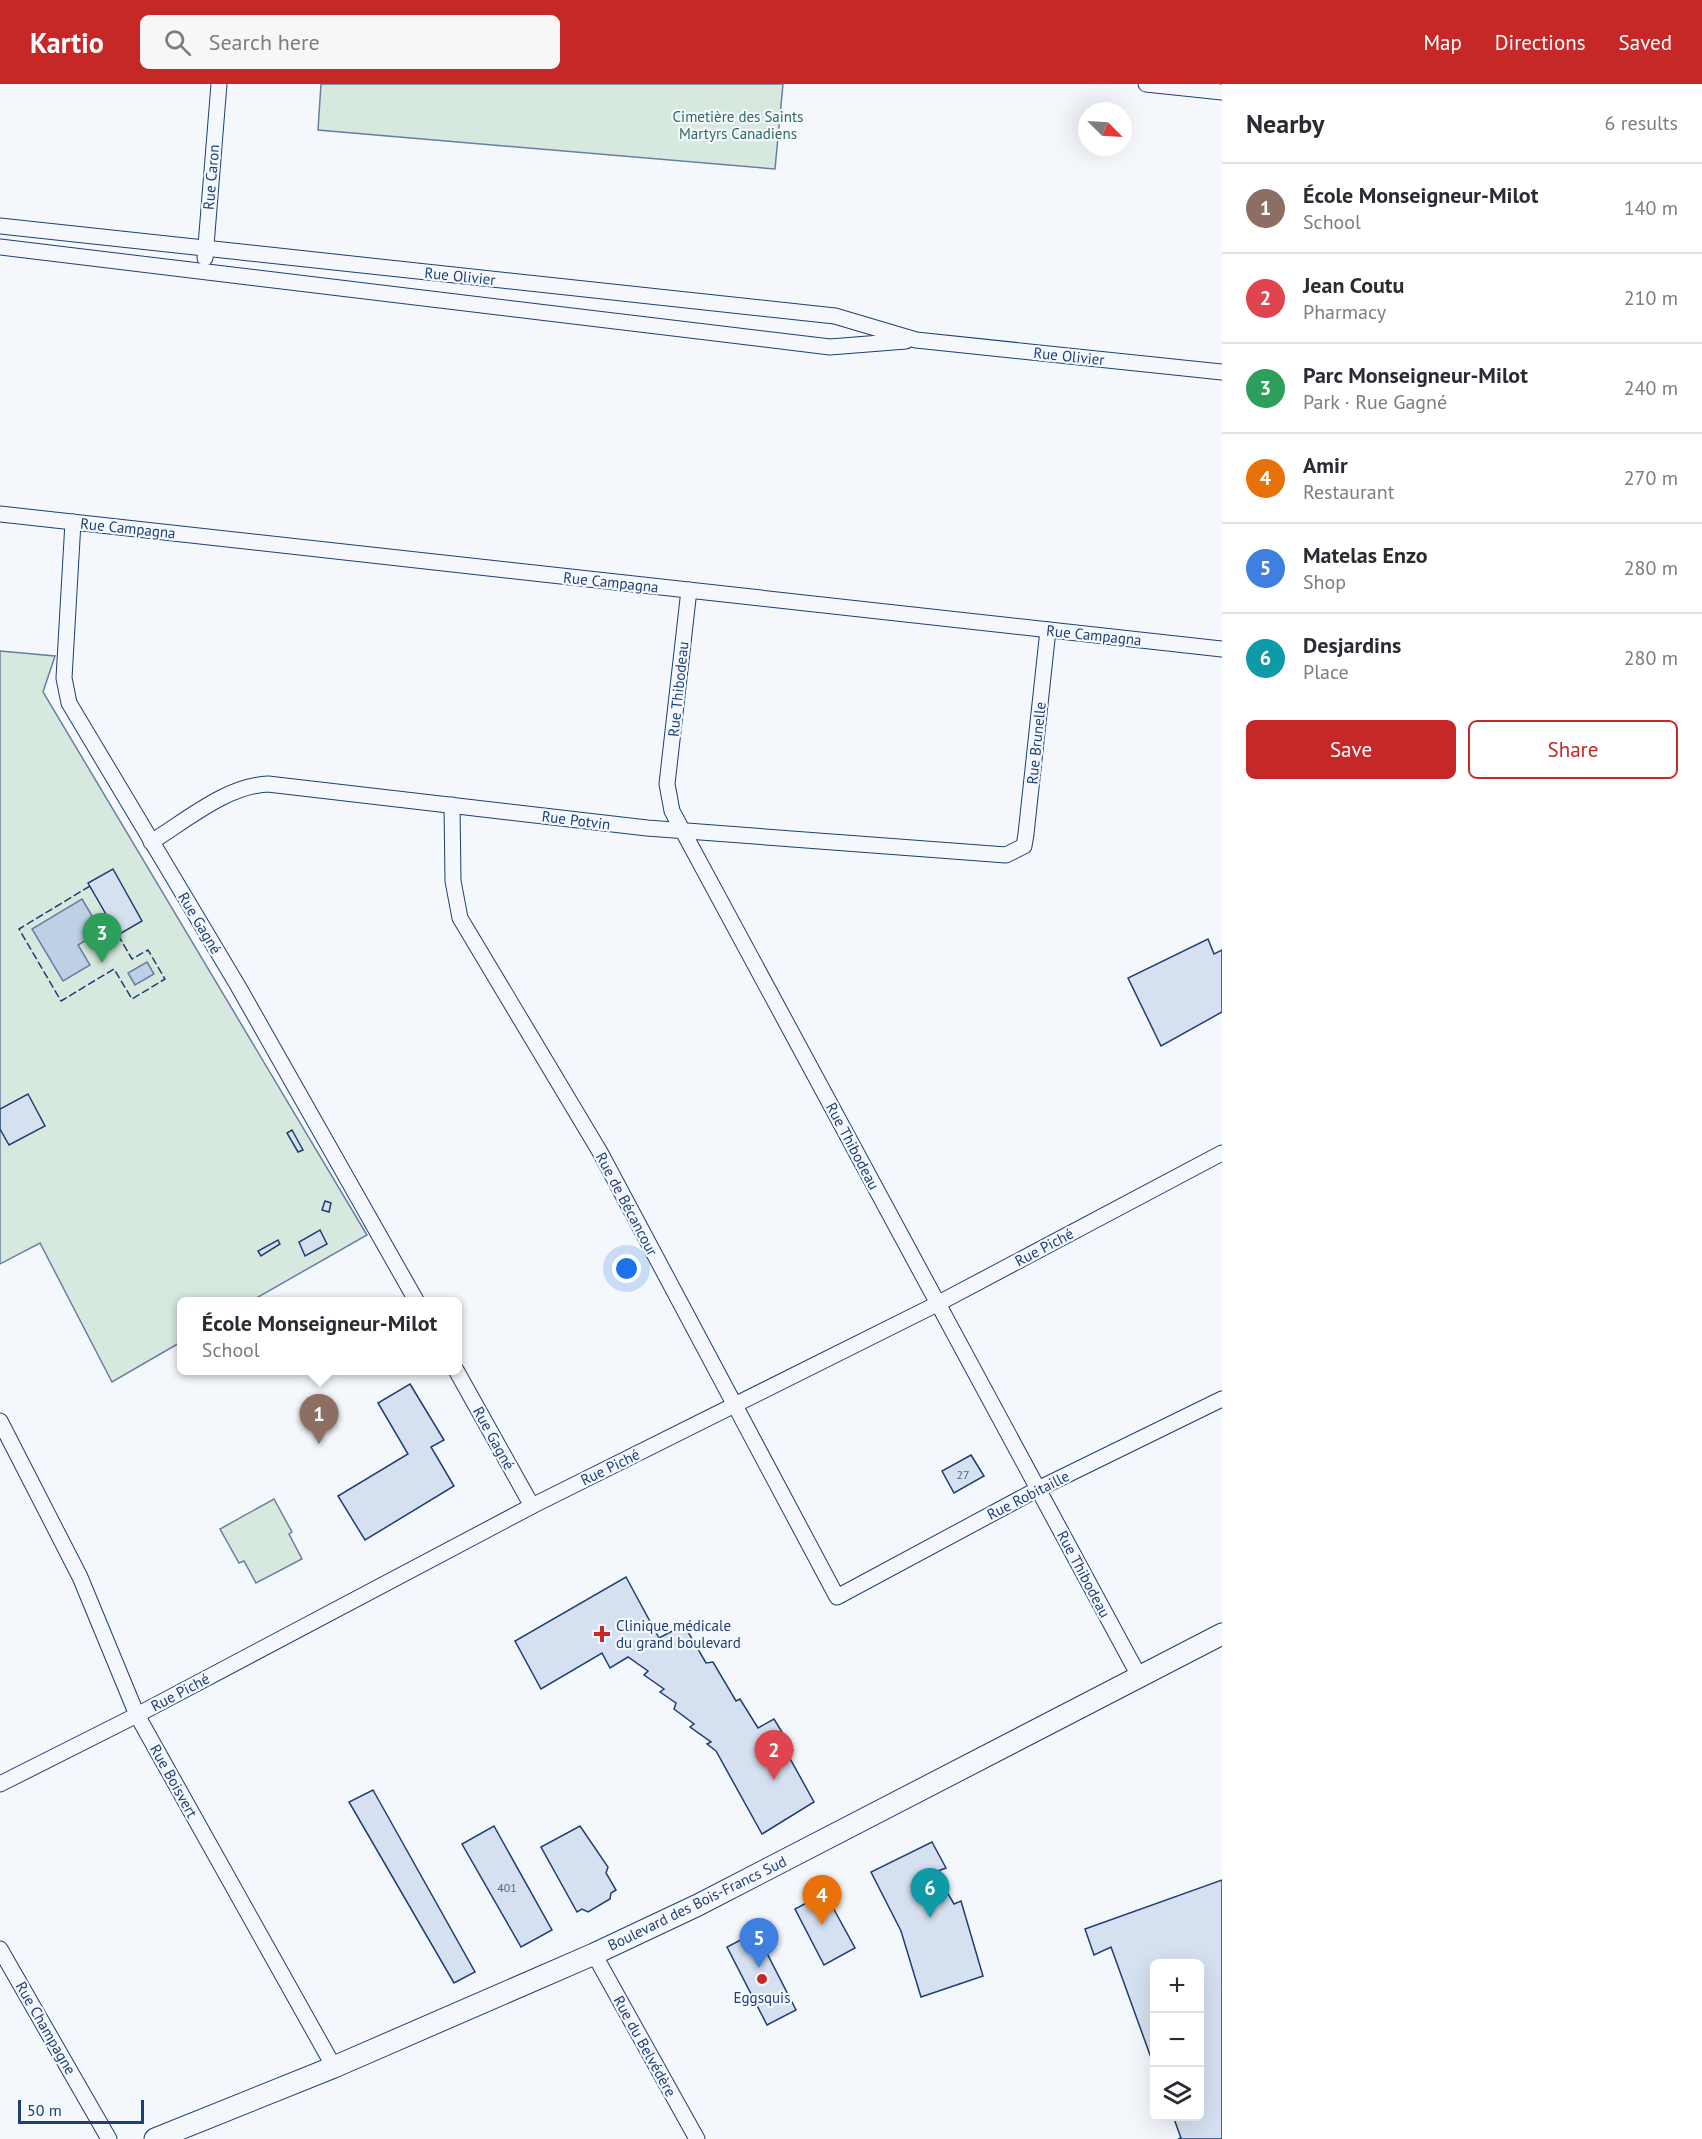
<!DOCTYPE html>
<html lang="en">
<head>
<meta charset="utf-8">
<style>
  :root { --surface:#fff; --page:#f7f7f7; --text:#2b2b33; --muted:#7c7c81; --line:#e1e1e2; --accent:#c62828 }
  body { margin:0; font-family:"PT Sans",sans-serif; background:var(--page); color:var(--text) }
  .controls { position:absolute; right:18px; bottom:18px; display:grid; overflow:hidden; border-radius:9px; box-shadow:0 6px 24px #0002 }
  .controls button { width:54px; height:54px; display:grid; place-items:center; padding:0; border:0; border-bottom:2px solid var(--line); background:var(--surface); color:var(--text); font:30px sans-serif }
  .compass { position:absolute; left:1078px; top:18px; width:54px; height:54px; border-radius:50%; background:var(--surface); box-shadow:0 6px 24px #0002; rotate:114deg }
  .scale { position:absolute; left:18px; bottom:15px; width:126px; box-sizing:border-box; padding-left:6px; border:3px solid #1d3f73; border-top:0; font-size:16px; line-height:21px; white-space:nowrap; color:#1d3f73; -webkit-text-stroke:4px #f4f7fb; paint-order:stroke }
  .you { position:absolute; left:627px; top:1185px; width:21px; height:21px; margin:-15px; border:4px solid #fff; border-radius:50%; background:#1a73e8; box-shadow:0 0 0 9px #1a73e833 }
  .badge { display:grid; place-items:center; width:39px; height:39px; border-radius:50%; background:var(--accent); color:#fff; font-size:20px; font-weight:700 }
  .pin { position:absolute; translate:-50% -50px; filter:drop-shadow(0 2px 3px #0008) }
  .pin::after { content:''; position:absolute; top:32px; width:21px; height:18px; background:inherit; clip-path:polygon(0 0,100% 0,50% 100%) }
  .popup { position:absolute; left:177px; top:1213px; width:285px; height:78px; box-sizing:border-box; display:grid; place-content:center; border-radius:9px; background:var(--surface); filter:drop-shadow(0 2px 4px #0005); font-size:20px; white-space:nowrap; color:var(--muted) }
  .popup b { font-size:22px; color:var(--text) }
  .popup::after { content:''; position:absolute; left:50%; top:100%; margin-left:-12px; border:12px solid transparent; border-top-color:var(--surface) }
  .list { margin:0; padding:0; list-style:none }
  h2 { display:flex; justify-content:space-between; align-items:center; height:78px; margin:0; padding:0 24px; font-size:26px }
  h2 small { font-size:20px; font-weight:400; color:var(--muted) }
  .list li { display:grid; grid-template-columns:39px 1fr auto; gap:18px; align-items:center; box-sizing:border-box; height:90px; padding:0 24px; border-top:2px solid var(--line) }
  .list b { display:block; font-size:22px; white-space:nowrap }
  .list p { margin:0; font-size:20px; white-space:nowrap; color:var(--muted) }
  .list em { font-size:20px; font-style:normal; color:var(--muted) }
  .actions { display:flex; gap:12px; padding:18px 24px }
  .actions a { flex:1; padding:14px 0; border:2px solid var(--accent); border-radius:9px; text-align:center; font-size:21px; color:var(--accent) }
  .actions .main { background:var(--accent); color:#fff }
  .icon { flex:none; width:33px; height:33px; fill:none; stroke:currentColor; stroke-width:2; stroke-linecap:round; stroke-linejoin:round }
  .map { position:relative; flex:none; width:1222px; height:2055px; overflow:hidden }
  header { display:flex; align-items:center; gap:36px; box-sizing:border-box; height:84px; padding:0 30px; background:var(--accent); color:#fff }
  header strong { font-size:28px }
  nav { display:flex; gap:33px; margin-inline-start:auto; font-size:21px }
  .search { width:420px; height:54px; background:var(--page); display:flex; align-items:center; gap:15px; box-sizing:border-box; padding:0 21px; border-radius:9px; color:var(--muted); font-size:22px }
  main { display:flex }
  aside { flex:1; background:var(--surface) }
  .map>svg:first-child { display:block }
  .green { fill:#d7e8df; stroke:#687fa3; stroke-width:1.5 }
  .water { fill:#bed0e5; stroke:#687fa3; stroke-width:1.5 }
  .building { fill:#d5e0f0; stroke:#1d3f73; stroke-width:1.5 }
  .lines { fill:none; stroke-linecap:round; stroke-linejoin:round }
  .street-casing { stroke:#1d3f73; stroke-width:17 }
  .secondary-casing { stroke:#1d3f73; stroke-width:23 }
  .street { stroke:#f4f7fb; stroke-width:15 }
  .secondary { stroke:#f4f7fb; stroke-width:21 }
  .fence { stroke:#1d3f73; stroke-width:1.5; stroke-dasharray:8 3; stroke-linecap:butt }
  .poi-dot { fill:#c62828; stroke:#f4f7fb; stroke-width:2 }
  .labels { text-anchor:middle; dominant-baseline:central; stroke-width:4.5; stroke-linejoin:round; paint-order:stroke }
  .number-label { font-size:12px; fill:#4b6792 }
  .park-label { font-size:15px; fill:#2c6c60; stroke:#f4f7fb }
  .street-label { font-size:15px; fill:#1d3f73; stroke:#f4f7fb }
  .poi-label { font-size:15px; fill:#1d3f73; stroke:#f4f7fb; text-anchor:start }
</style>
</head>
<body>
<header>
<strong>Kartio</strong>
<div class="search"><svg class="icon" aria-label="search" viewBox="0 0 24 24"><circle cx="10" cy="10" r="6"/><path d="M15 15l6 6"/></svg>Search here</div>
<nav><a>Map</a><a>Directions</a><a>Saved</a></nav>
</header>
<main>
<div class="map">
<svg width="1222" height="2055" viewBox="0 0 1222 2055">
  <rect width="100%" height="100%" fill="#f4f7fb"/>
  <g class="green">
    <path d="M 321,0 L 783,0 L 775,85 L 318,46 Z"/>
    <path d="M 0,567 L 55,572 L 43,608 L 367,1151 L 251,1217 L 181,1218 L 181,1258 L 112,1298 L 40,1159 L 0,1180 Z"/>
    <path d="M 274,1415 L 292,1448 L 289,1450 L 302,1475 L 256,1499 L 244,1477 L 239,1479 L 220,1445 Z"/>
  </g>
  <g class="water">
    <path d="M 82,815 L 101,847 L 78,861 L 90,881 L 63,897 L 32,845 Z"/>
    <path d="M 147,878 L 154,890 L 135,901 L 128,889 Z"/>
  </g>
  <g class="building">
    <path d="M 113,785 L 142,837 L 118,851 L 88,799 Z"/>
    <path d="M 1208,855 L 1214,870 L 1222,866 L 1222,928 L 1161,962 L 1128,894 Z"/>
    <path d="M 28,1010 L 45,1042 L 9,1061 L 0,1045 L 0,1025 Z"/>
    <path d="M 292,1046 L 303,1066 L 298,1068 L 287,1049 Z"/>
    <path d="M 325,1117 L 331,1119 L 329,1128 L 322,1126 Z"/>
    <path d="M 320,1146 L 327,1160 L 305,1172 L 299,1158 Z"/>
    <path d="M 278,1156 L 280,1160 L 261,1172 L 258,1167 Z"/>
    <path d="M 410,1300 L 444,1356 L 431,1363 L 454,1402 L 365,1456 L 338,1412 L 408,1370 L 378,1319 Z"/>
    <path d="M 971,1371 L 984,1392 L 954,1409 L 942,1387 Z"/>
    <path d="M 626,1493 L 659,1554 L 684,1541 L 706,1579 L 713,1578 L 736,1617 L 740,1615 L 758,1644 L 774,1635 L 793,1666 L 787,1669 L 814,1718 L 762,1750 L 716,1667 L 707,1660 L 711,1658 L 690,1643 L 694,1640 L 674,1625 L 676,1619 L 660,1608 L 664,1605 L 644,1591 L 648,1587 L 628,1573 L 610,1584 L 602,1569 L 541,1605 L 515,1557 Z"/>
    <path d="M 373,1706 L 475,1888 L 454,1899 L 349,1718 Z"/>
    <path d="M 494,1742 L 552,1846 L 521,1863 L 462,1760 Z"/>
    <path d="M 580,1742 L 608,1783 L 606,1789 L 616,1806 L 611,1809 L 610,1815 L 588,1828 L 582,1825 L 577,1828 L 541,1763 Z"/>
    <path d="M 932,1758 L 946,1784 L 935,1788 L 954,1820 L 961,1817 L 983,1892 L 921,1913 L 901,1847 L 871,1788 Z"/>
    <path d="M 1222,1796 L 1222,2055 L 1178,2055 L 1181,2054 L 1173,2032 L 1200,2032 L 1200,1880 L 1154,1880 L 1154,1982 L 1111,1863 L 1094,1871 L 1085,1845 Z"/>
    <path d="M 825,1809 L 855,1864 L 824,1881 L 795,1825 Z"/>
    <path d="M 756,1848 L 796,1926 L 767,1941 L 727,1863 Z"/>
  </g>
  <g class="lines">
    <g class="street-casing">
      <g id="street">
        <path d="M 1146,0 L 1222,8"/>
        <path d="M 0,142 L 835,232 L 916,256 L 1222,288"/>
        <path d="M 0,163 L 830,263 L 906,257"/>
        <path d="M 205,174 L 219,0"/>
        <path d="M 0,430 L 1222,565"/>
        <path d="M 73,438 L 64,594 L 69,619 L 238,902 L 417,1218"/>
        <path d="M 689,506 L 667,700 L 672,727 L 1139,1592"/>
        <path d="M 452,721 L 453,797 L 460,834 L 600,1068 L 837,1513 L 1038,1405 L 1222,1315"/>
        <path d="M 151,758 C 187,736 226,702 268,700 L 647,744 L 1006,771 L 1024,762 L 1026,750 L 1048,546"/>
        <path d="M 456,1286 L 532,1422"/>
        <path d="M 0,1337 L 80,1493 L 137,1631 L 334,1983"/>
        <path d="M 0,1700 L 137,1631 L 532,1422 L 937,1220 L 1222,1069"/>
        <path d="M 0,1865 L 109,2055"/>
        <path d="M 594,1870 L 697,2055"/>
      </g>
    </g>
    <g class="secondary-casing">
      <path id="secondary" d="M 155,2055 L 334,1983 L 594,1870 L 698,1821 L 1222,1550"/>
    </g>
    <use href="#street" class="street"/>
    <use href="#secondary" class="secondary"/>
    <path class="fence" d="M 90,802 L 19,845 L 61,917 L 114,885 L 132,915 L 165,895 L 148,866 L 132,875 L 118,851"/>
  </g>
  <g class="poi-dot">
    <path d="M599 1541h6v6h6v6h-6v6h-6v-6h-6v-6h6z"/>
    <circle cx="762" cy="1895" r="6"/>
  </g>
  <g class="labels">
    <g class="number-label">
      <text x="963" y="1390">27</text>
      <text x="507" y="1803">401</text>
    </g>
    <g class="park-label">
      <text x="738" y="32">Cimetière des Saints<tspan x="738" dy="17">Martyrs Canadiens</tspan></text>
    </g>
    <g class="street-label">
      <text transform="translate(211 93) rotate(-85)">Rue Caron</text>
      <text transform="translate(460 192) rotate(6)">Rue Olivier</text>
      <text transform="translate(1069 272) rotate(6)">Rue Olivier</text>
      <text transform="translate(128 444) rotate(6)">Rue Campagna</text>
      <text transform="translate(611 498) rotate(6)">Rue Campagna</text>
      <text transform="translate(1094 551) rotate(6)">Rue Campagna</text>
      <text transform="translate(678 605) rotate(-84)">Rue Thibodeau</text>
      <text transform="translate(1036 659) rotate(-84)">Rue Brunelle</text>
      <text transform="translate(576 736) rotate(7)">Rue Potvin</text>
      <text transform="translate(200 839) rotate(59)">Rue Gagné</text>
      <text transform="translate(853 1062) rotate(62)">Rue Thibodeau</text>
      <text transform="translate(627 1120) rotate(62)">Rue de Bécancour</text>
      <text transform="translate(1044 1163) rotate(-28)">Rue Piché</text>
      <text transform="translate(494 1354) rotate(61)">Rue Gagné</text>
      <text transform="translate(610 1383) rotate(-26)">Rue Piché</text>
      <text transform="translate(1028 1411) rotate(-27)">Rue Robitaille</text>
      <text transform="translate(1084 1490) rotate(62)">Rue Thibodeau</text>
      <text transform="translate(180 1608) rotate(-28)">Rue Piché</text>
      <text transform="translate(174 1697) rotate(61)">Rue Boisvert</text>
      <text transform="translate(697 1819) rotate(-26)">Boulevard des Bois-Francs Sud</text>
      <text transform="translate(46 1944) rotate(60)">Rue Champagne</text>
      <text transform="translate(645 1962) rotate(61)">Rue du Belvédère</text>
    </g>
    <g class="poi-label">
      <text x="616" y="1541">Clinique médicale<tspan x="616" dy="17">du grand boulevard</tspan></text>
      <text x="762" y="1913" text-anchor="middle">Eggsquis</text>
    </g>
  </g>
</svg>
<div class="controls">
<button>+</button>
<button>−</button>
<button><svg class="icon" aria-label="layers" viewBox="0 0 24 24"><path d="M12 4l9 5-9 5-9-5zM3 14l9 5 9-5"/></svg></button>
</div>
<svg class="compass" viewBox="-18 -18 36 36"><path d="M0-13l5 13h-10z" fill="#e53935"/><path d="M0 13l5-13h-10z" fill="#7c7c81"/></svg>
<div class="scale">50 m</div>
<div class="you"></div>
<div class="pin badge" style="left:319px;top:1360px;background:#8d6e63">1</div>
<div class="popup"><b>École Monseigneur-Milot</b>School</div>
<div class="pin badge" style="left:774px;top:1696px;background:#e0444e">2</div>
<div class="pin badge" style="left:102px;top:879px;background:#2e9e5b">3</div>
<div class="pin badge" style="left:822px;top:1841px;background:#e8710a">4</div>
<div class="pin badge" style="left:759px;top:1884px;background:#3f7fe0">5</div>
<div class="pin badge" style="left:930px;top:1834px;background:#0f9aa8">6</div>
</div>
<aside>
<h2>Nearby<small>6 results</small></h2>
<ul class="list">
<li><span class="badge" style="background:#8d6e63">1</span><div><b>École Monseigneur-Milot</b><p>School</p></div><em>140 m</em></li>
<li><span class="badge" style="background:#e0444e">2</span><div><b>Jean Coutu</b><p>Pharmacy</p></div><em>210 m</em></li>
<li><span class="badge" style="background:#2e9e5b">3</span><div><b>Parc Monseigneur-Milot</b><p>Park · Rue Gagné</p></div><em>240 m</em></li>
<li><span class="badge" style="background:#e8710a">4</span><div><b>Amir</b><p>Restaurant</p></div><em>270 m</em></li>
<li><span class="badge" style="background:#3f7fe0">5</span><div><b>Matelas Enzo</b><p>Shop</p></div><em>280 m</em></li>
<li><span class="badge" style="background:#0f9aa8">6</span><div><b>Desjardins</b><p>Place</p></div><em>280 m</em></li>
</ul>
<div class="actions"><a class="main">Save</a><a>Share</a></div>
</aside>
</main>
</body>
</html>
